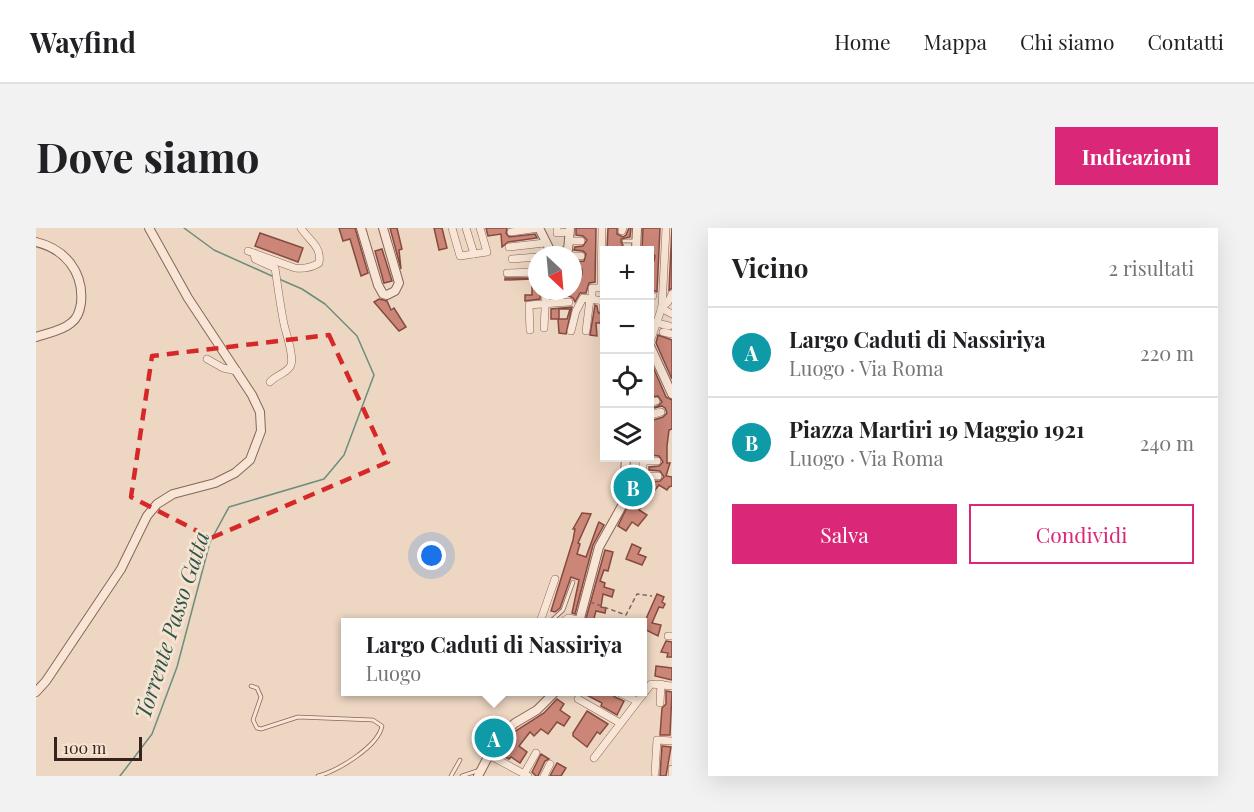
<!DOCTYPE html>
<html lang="it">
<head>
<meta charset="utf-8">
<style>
  :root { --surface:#fff; --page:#f2f2f2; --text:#202124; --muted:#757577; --line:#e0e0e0; --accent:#db2777 }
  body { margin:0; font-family:"Playfair Display",serif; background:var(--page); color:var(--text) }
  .controls { position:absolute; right:18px; top:18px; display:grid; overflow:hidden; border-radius:0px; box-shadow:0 6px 24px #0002 }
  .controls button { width:54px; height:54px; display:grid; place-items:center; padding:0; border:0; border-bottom:2px solid var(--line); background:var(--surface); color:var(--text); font:30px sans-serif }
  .compass { position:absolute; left:492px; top:18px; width:54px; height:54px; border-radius:50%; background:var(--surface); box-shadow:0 6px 24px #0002; rotate:154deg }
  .scale { position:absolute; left:18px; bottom:15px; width:88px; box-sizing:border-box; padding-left:6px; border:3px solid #37231d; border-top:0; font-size:16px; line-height:21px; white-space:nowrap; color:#37231d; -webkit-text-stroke:4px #f5e2d1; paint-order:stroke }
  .you { position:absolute; left:396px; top:328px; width:21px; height:21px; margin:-15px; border:4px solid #fff; border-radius:50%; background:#1a73e8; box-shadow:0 0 0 9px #1a73e833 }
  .badge { display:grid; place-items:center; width:39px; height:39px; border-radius:50%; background:var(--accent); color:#fff; font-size:20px; font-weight:700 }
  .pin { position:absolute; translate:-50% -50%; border:3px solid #fff; box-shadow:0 2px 6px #0006 }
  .popup { position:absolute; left:305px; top:390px; width:306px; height:78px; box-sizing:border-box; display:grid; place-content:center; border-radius:0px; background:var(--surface); filter:drop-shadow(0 2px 4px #0005); font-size:20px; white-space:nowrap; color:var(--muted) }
  .popup b { font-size:22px; color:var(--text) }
  .popup::after { content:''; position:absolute; left:50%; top:100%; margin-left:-12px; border:12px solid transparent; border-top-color:var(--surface) }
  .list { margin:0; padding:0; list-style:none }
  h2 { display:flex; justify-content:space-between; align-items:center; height:78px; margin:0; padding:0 24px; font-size:26px }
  h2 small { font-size:20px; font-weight:400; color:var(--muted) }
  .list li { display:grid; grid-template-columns:39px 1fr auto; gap:18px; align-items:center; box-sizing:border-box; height:90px; padding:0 24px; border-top:2px solid var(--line) }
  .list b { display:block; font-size:22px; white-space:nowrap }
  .list p { margin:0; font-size:20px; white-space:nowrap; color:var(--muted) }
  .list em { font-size:20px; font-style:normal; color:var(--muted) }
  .actions { display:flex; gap:12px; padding:18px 24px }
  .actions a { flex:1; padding:14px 0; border:2px solid var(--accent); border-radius:0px; text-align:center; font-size:21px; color:var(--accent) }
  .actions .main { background:var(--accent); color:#fff }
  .icon { flex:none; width:33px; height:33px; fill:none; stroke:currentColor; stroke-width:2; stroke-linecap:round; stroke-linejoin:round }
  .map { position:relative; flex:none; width:636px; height:548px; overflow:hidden; border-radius:0px }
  header { display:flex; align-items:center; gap:36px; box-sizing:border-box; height:84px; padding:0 30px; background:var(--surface); border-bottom:2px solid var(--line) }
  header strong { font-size:28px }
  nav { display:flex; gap:33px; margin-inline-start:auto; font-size:21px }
  .intro { display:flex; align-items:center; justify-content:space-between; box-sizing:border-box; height:144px; padding:0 36px }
  h1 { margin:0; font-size:42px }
  .button { padding:15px 27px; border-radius:0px; background:var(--accent); color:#fff; font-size:21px; font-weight:700 }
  main { display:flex; gap:36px; padding:0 36px }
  aside { flex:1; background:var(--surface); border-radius:0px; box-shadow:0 6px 24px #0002 }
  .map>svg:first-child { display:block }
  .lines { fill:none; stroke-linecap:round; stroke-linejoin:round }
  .stream { stroke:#6b8e7d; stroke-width:1.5 }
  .building { fill:#cb8678; stroke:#864a3f; stroke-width:1.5 }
  .service-casing { stroke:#876659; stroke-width:4.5 }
  .pedestrian-casing { stroke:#876659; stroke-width:6 }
  .minor-casing { stroke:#876659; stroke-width:8 }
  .tertiary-casing { stroke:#876659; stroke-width:10 }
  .path { stroke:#876659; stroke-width:1.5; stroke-dasharray:4.5 3; stroke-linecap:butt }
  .service { stroke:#f8e5d5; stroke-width:3 }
  .pedestrian { stroke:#f8e5d5; stroke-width:4.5 }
  .minor { stroke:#f8e5d5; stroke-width:7 }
  .tertiary { stroke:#f8e5d5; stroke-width:8 }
  .marked { fill:none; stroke:#d62828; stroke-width:4.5; stroke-dasharray:12 8; stroke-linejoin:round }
  .labels { text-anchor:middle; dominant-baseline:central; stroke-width:6; stroke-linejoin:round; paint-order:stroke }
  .water-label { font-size:22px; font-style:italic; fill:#2d574a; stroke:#f5e2d1 }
</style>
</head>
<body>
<header>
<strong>Wayfind</strong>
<nav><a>Home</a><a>Mappa</a><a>Chi siamo</a><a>Contatti</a></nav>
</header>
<div class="intro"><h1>Dove siamo</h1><a class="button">Indicazioni</a></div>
<main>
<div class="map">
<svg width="636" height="548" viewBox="0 0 636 548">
  <rect width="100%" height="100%" fill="#edd6c2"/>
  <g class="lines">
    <g class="stream">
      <path d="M 148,0 L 178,22 L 236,48"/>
      <path d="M 84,548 L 116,506 L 141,439 L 174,314 L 193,279 L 288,251 L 308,227 L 338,147 L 321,108 L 289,76 L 266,61 L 243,51"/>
    </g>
  </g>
  <g class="building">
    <path d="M 303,0 L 319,0 L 332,45 L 325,48 L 314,11 L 307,13 Z"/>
    <path d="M 354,0 L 361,0 L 366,21 L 363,22 L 365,41 Z"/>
    <path d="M 398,0 L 406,0 L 411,20 L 403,22 Z"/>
    <path d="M 450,0 L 471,0 L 470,5 L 473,9 L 499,6 L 501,10 L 472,14 L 466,19 L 465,6 L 452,8 Z"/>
    <path d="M 540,0 L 560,0 L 559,54 L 553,55 L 550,65 L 544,65 L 539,74 L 537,70 L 533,68 L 515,70 L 516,63 L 537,63 L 537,50 L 543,49 L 546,46 L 546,41 L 537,38 L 537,34 L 548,33 L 550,26 L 547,23 L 538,22 L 539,19 L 547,18 L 551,12 L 547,8 L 540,7 Z"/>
    <path d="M 572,0 L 581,0 L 581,6 L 587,9 L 590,7 L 593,0 L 595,0 L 594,9 L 585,11 L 585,14 L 587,17 L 582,22 L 571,22 Z"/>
    <path d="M 607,0 L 624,0 L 621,64 L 614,61 L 614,33 L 618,33 L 619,28 L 614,22 L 606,22 Z"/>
    <path d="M 636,0 L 636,60 L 633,62 Z"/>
    <path d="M 224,5 L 267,20 L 262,34 L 219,18 Z"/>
    <path d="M 346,21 L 356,53 L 348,55 L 339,23 Z"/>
    <path d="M 469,50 L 501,50 L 501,63 L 504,63 L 504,71 L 489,73 L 489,67 L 496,67 L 496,51 L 469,52 Z"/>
    <path d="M 343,71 L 351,73 L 355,82 L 358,80 L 370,99 L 363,103 L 338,74 Z"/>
    <path d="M 559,77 L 561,78 L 562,84 L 566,87 L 564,95 L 560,95 L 561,108 L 554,107 Z"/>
    <path d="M 536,79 L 530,106 L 523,105 L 522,91 L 531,91 L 534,81 L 523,81 L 523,91 L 515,91 L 515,81 Z"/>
    <path d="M 622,107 L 636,112 L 636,151 L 620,115 Z"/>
    <path d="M 614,132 L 630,169 L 636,172 L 636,201 L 633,202 L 631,218 L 631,235 L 634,235 L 630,248 L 636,249 L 636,258 L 633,259 L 631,262 L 623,257 L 603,282 L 611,287 L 602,298 L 596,294 L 590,303 L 582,298 L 593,275 L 611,254 L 624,253 L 628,249 L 624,243 L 613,242 L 613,239 L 623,238 L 627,234 L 623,228 L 614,227 L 614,193 L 627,189 L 631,185 L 629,180 L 626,178 L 614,181 L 622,178 L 626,174 L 622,168 L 614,169 Z"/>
    <path d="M 546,285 L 555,286 L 542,315 L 544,316 L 541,326 L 550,329 L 562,296 L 563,294 L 568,297 L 557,317 L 539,386 L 536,385 L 543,352 L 535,349 L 524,380 L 519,384 L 515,383 L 537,312 L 539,301 L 537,301 Z"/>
    <path d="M 596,316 L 605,320 L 602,326 L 610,329 L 606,337 L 590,331 Z"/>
    <path d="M 569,322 L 577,324 L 572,343 L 568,342 L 564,353 L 569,355 L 568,359 L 578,362 L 576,369 L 567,366 L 565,379 L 570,380 L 569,385 L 560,383 L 557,394 L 549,394 Z"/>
    <path d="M 621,366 L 628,369 L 626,374 L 629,376 L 627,380 L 623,379 L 616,395 L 625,397 L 622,408 L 606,400 Z"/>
    <path d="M 630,413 L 636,414 L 636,429 L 631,429 L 632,425 L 625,424 Z"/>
    <path d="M 620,438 L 636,440 L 636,452 L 619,448 Z"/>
    <path d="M 630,463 L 636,464 L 634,507 L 624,507 L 626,480 L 630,476 Z"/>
    <path d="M 545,464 L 565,464 L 571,467 L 574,464 L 579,469 L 588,473 L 581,487 L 565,478 L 566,475 Z"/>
    <path d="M 521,471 L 528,476 L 524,482 L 534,489 L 528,498 L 521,494 L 512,506 L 505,501 L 498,508 L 494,504 L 483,518 L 491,524 L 484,535 L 475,529 L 473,531 L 464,526 L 477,508 L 476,507 L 478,504 L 508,485 Z"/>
    <path d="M 551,483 L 572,496 L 564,506 L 561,504 L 551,519 L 537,508 L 537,505 Z"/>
    <path d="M 626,518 L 635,519 L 630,548 L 624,548 Z"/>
    <path d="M 505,526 L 513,531 L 509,533 L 502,548 L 500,548 L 496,544 Z"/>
    <path d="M 521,535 L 530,540 L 525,548 L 514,548 Z"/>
  </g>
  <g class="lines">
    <g class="service-casing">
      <g id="service">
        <path d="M 588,13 L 598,13"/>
        <path d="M 514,394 L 527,382 L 537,354"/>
        <path d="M 215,458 L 221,460 L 225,469 L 217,492 L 221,500 L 225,501 L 262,489 L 337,492 L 346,498 C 342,519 301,543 282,548"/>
        <path d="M 415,548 L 424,532"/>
        <path d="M 426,548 L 444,542"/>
      </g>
    </g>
    <g class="pedestrian-casing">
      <path id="pedestrian" d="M 614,29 L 615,29"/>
    </g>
    <g class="minor-casing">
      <g id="minor">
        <path d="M 416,0 L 424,28 L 451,24 L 444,0"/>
        <path d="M 430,0 L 438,26"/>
        <path d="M 521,0 L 521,5 L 534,4"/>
        <path d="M 586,3 L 587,0"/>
        <path d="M 475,4 L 503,0"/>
        <path d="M 534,13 L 545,13"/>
        <path d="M 473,19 L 509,15"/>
        <path d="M 588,22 L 600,22"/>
        <path d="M 212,23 L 259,40 C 268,41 275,40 283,35 C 286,18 273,13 265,0"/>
        <path d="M 218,25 L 219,31 L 239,40 C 242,59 244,77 248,96 C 250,106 258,127 255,137 C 252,145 240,147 234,154"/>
        <path d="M 537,28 L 545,28"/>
        <path d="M 476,31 L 501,29"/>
        <path d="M 537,44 L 541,44"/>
        <path d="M 471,45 L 501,44"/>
        <path d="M 614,67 L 617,68"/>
        <path d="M 556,72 L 556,60 L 565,60 L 566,0"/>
        <path d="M 626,79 L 630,0"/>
        <path d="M 625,80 L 636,86"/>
        <path d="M 567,82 L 567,73"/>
        <path d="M 621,95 L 633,98"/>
        <path d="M 508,100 L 510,63"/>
        <path d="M 494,102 L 493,77 L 533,74"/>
        <path d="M 535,103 L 540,83 L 547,70 L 568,73"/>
        <path d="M 550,103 L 554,71"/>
        <path d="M 627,104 L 636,106"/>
        <path d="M 614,114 L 626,79 L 632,74 L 636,66"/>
        <path d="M 171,131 L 187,140 L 201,143"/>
        <path d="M 614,175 L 620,173"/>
        <path d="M 614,187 L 625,184"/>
        <path d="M 607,233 L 621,233"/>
        <path d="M 589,242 L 607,242 L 607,230"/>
        <path d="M 589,248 L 622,248"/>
        <path d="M 588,265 L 601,245"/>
        <path d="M 504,394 L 519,351"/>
        <path d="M 527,394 L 532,390 L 543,392"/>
        <path d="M 632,408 L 636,408"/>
        <path d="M 582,464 L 601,473"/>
        <path d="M 542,471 L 584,495"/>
        <path d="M 624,475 L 625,456"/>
        <path d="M 453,527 L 492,548"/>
        <path d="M 558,530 L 615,456 L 636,458"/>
        <path d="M 619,545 L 621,512 L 636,513"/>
        <path d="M 488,546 L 500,525"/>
        <path d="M 508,548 L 514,536"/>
        <path d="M 636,548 L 636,541"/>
      </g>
    </g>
    <g class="tertiary-casing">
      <g id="tertiary">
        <path d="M 325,0 L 342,57 L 347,66 L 351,67 L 359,63 L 363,55 L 347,0"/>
        <path d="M 503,0 L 514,22 L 522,26 L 532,22 L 534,0"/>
        <path d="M 0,14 C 29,21 48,44 45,75 C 44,82 41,91 35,95 C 26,103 11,105 0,109"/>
        <path d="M 600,22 L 601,0"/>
        <path d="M 614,118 L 636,166"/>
        <path d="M 543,394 L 563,319 L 587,276 L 590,230"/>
        <path d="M 0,464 L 10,453 L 85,341 L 111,288 L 121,276 L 137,266 L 179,255 L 199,245 L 214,232 L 225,203 L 224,184 L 216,167 L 152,70 L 113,0"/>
        <path d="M 442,548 L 453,527 L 471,502 L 479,495 L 501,482 L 519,464"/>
      </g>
    </g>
    <path class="path" d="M 554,374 L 590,387 L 601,366 L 616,368"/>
    <use href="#service" class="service"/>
    <use href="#pedestrian" class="pedestrian"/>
    <use href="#minor" class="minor"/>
    <use href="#tertiary" class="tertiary"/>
  </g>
  <path class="marked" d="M 293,107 L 352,234 L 175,310 L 95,269 L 116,128 Z"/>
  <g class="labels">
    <g class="water-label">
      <text transform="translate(135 397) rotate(-72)">Torrente Passo Gatta</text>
    </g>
  </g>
</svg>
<div class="controls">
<button>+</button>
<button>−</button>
<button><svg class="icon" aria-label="locate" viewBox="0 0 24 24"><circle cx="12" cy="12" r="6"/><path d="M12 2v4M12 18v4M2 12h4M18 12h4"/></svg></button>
<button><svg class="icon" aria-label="layers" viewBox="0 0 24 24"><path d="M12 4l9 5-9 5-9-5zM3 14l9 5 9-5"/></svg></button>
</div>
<svg class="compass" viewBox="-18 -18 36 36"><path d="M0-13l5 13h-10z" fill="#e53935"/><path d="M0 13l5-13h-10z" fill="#757577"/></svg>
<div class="scale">100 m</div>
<div class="you"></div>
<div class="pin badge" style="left:458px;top:510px;background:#0f9aa8">A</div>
<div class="popup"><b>Largo Caduti di Nassiriya</b>Luogo</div>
<div class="pin badge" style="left:597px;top:259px;background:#0f9aa8">B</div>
</div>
<aside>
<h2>Vicino<small>2 risultati</small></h2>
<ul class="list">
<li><span class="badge" style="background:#0f9aa8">A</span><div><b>Largo Caduti di Nassiriya</b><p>Luogo · Via Roma</p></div><em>220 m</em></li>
<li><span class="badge" style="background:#0f9aa8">B</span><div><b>Piazza Martiri 19 Maggio 1921</b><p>Luogo · Via Roma</p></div><em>240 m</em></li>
</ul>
<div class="actions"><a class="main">Salva</a><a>Condividi</a></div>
</aside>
</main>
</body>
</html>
